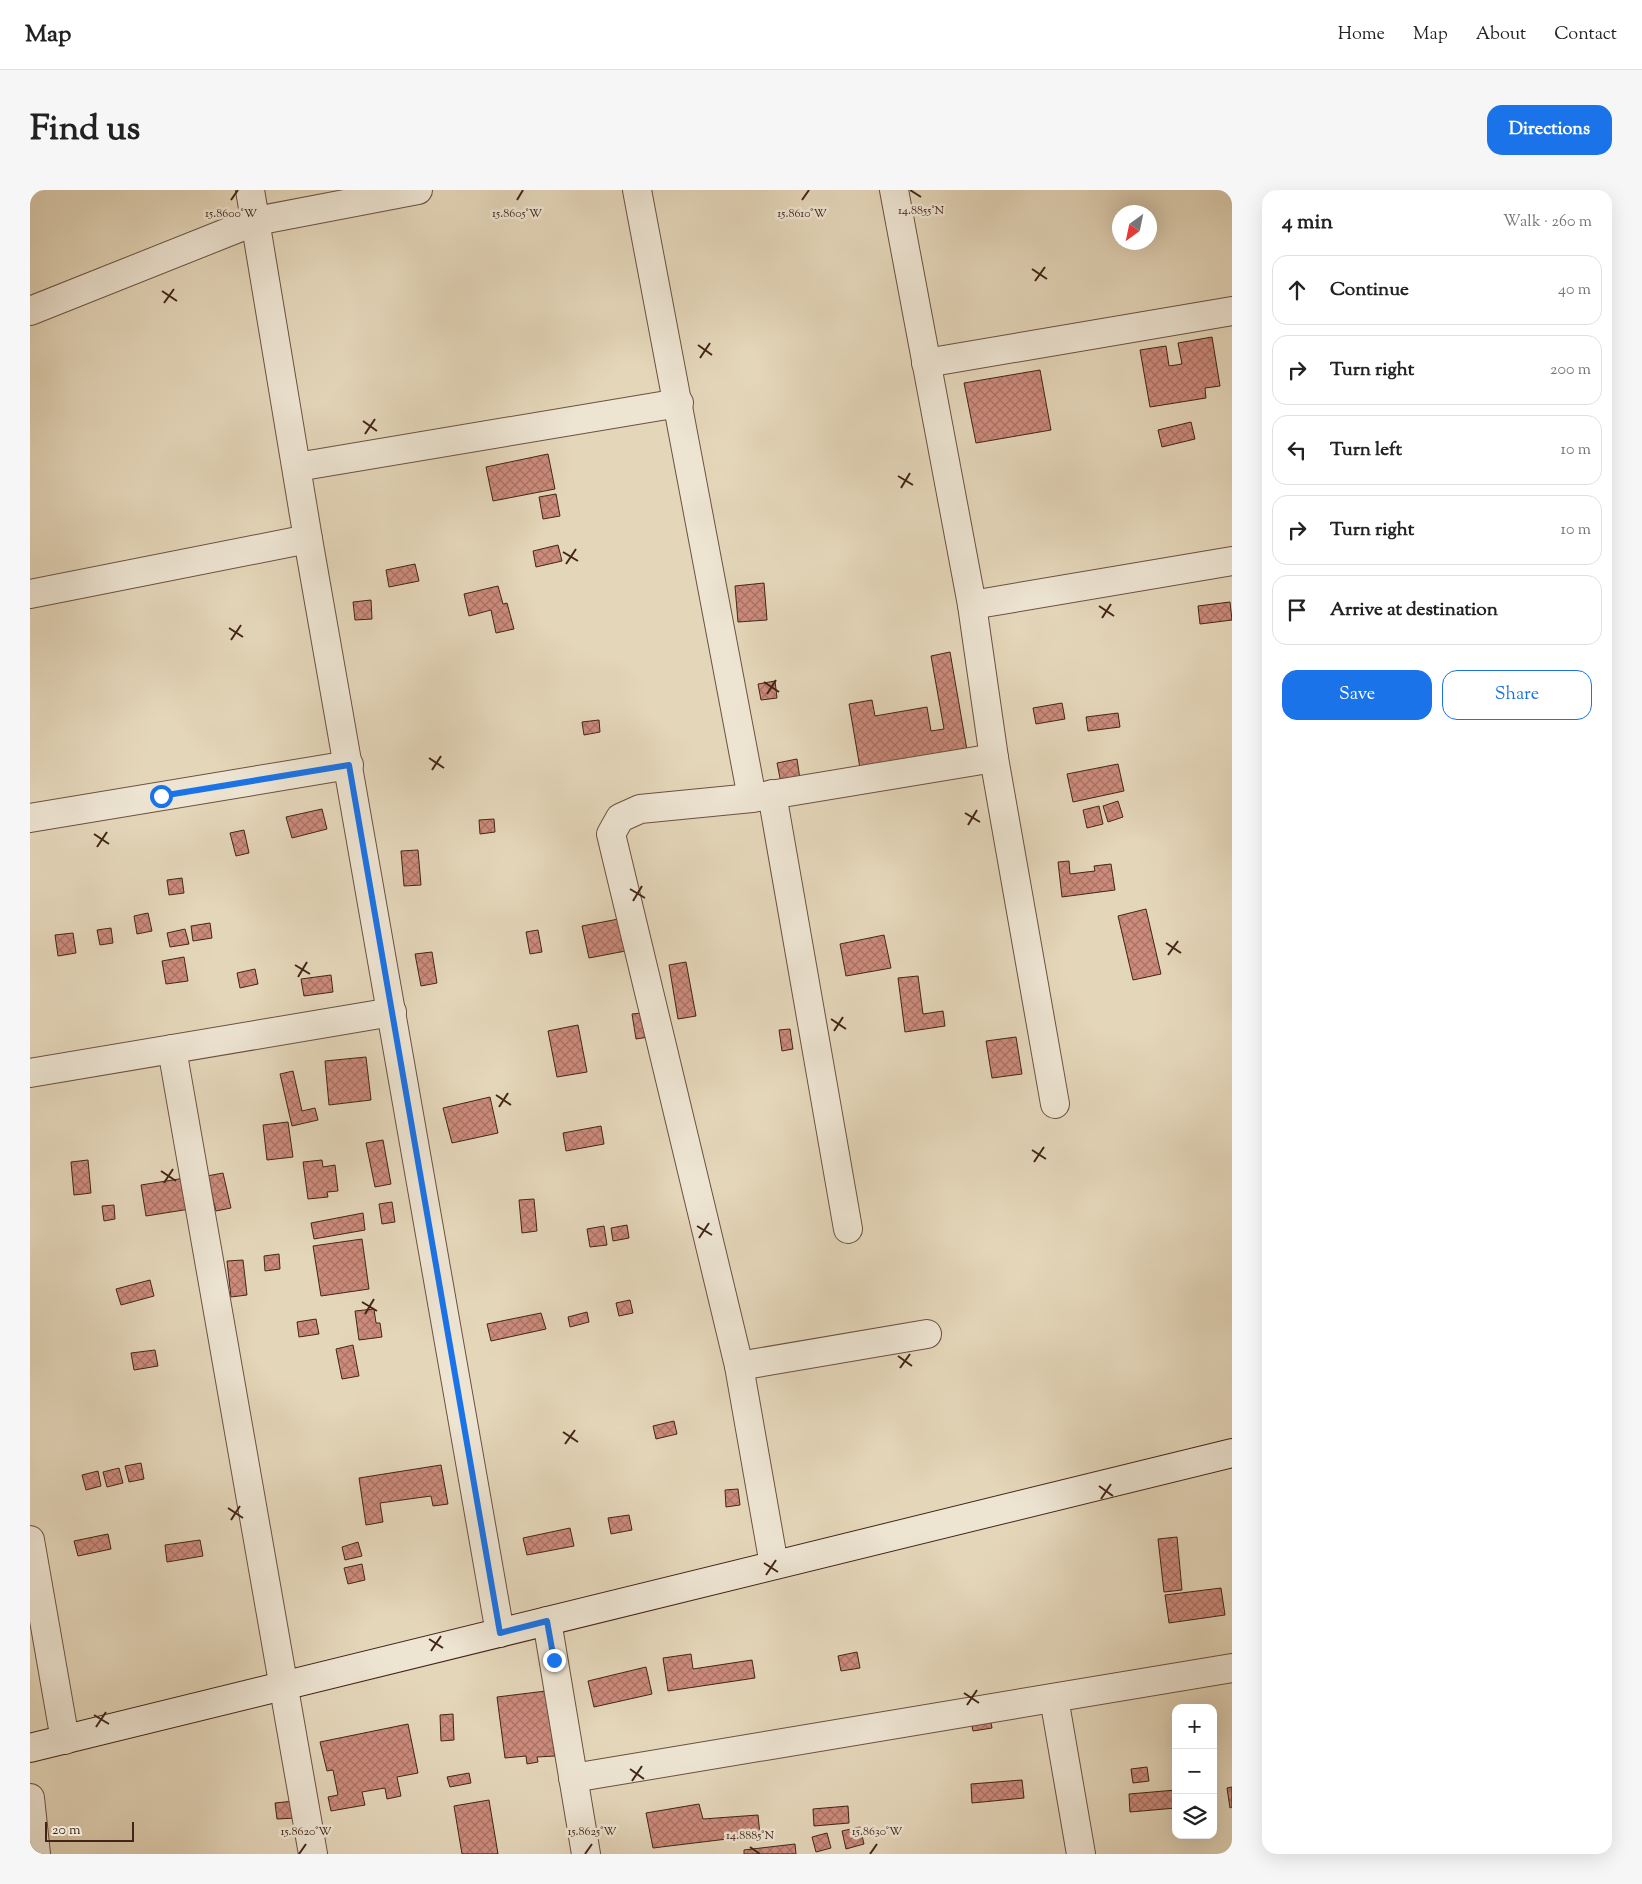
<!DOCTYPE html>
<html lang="en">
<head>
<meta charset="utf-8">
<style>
  :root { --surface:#fff; --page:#f6f6f6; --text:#222; --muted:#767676; --line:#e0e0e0; --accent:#1a73e8 }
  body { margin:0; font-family:"Sorts Mill Goudy",serif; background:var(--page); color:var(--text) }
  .controls { position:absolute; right:15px; bottom:15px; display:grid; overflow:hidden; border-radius:10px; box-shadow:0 5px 20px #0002 }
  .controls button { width:45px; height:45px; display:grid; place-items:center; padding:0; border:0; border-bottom:1px solid var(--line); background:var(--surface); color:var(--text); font:25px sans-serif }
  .compass { position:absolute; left:1082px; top:15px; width:45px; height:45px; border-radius:50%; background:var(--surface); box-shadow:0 5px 20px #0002; rotate:213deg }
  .scale { position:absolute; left:15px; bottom:12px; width:89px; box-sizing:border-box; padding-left:5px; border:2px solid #432517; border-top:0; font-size:14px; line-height:18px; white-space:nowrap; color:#432517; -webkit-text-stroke:4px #ede4d2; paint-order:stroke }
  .stop { position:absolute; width:15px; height:15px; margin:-11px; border:4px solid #1a73e8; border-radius:50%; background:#fff }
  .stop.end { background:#1a73e8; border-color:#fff; box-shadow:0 1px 5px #0008 }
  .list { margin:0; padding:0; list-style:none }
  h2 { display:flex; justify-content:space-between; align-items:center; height:65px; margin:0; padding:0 20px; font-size:21px }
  h2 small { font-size:16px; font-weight:400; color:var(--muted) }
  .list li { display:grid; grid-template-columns:32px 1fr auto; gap:15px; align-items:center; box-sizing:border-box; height:70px; margin:0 10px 10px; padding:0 10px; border:1px solid var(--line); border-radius:15px }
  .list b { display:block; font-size:19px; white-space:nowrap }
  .list em { font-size:16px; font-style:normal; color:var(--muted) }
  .actions { display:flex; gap:10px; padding:15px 20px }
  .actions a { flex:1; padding:11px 0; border:1px solid var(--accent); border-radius:15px; text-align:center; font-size:18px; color:var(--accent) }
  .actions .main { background:var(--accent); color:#fff }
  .icon { flex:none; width:28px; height:28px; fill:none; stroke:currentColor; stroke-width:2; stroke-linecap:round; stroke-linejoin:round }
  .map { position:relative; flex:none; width:1202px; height:1664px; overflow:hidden; border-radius:15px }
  header { display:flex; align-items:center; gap:30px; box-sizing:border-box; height:70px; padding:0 25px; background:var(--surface); border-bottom:1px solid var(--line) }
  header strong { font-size:24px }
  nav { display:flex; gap:28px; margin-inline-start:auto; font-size:18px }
  .intro { display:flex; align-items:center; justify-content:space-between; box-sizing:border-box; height:120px; padding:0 30px }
  h1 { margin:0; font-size:35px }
  .button { padding:12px 22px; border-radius:15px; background:var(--accent); color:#fff; font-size:18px; font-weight:700 }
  main { display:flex; gap:30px; padding:0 30px }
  aside { flex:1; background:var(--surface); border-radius:15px; box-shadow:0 5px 20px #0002 }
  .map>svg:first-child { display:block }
  .building { fill:url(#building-cross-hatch); stroke:#432517 }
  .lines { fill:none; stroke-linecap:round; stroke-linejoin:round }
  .street-casing { stroke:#6b5140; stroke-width:30 }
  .secondary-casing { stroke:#432517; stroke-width:30 }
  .street { stroke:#ede4d2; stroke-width:28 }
  .secondary { stroke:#ede4d2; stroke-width:28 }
  .route { stroke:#1a73e8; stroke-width:6 }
  .ticks { fill:none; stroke:#432517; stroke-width:2 }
  .ticks-label { font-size:12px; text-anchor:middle; fill:#432517; stroke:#ede4d2; stroke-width:5; stroke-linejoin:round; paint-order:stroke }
</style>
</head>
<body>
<header>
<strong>Map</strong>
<nav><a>Home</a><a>Map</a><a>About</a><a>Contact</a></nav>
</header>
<div class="intro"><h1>Find us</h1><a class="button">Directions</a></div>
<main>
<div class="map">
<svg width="1202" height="1664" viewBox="0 0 1202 1664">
  <defs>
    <pattern id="building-cross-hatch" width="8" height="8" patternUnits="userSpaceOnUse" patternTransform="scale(1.25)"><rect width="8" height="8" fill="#cc8b7b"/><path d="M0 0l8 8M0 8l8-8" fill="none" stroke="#a77164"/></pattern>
  </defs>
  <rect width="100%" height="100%" fill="#e4d6b9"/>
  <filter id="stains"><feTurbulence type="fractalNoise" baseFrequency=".004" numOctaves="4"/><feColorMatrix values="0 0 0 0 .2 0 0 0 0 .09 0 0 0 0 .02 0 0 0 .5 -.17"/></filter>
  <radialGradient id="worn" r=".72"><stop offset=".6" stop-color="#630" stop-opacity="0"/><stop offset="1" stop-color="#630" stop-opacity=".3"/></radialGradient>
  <g class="building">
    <path d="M 1182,147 L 1190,196 L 1175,198 L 1176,208 L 1120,217 L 1110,160 L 1136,156 L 1139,176 L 1152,174 L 1148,153 Z"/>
    <path d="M 1010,180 L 1021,240 L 946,253 L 934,193 Z"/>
    <path d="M 1161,232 L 1165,249 L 1132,257 L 1128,240 Z"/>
    <path d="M 518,264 L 525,299 L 463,311 L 456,277 Z"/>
    <path d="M 526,304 L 530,326 L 513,329 L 509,307 Z"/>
    <path d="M 528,355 L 532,371 L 506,377 L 503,361 Z"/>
    <path d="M 385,374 L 389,391 L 359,397 L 356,380 Z"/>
    <path d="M 734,393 L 737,430 L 708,432 L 705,396 Z"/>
    <path d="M 468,396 L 473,414 L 477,413 L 484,439 L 466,443 L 461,420 L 439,426 L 434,404 Z"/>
    <path d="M 341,410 L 342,429 L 325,430 L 323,412 Z"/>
    <path d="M 1200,412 L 1202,430 L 1170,434 L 1168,416 Z"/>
    <path d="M 920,462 L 937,560 L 830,578 L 819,514 L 842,510 L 845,526 L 897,517 L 901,541 L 914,539 L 901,466 Z"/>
    <path d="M 745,491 L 747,508 L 731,510 L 728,494 Z"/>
    <path d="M 1032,513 L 1035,529 L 1006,534 L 1003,518 Z"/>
    <path d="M 1088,523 L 1090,537 L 1058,541 L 1056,527 Z"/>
    <path d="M 569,530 L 570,542 L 554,545 L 552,532 Z"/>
    <path d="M 767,569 L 770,589 L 751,593 L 747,573 Z"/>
    <path d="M 1088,574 L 1094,601 L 1043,612 L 1037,584 Z"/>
    <path d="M 1088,611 L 1093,627 L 1078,632 L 1073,616 Z"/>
    <path d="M 1069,616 L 1073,634 L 1057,638 L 1053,620 Z"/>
    <path d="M 292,619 L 297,639 L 262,648 L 256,627 Z"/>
    <path d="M 464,629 L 465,642 L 450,644 L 449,630 Z"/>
    <path d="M 214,640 L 219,663 L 206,666 L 200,643 Z"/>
    <path d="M 388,660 L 391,695 L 374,696 L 371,661 Z"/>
    <path d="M 1039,671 L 1040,684 L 1065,681 L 1064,676 L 1081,674 L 1085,700 L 1032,707 L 1028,672 Z"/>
    <path d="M 152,688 L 154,703 L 139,705 L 137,690 Z"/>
    <path d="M 1116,719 L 1131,784 L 1103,790 L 1088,726 Z"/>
    <path d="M 118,723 L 122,741 L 107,744 L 104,726 Z"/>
    <path d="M 599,727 L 606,759 L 559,768 L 552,736 Z"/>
    <path d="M 180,733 L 182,748 L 163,751 L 161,736 Z"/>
    <path d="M 81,738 L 83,753 L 70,755 L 67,740 Z"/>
    <path d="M 155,739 L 159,754 L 140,757 L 137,743 Z"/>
    <path d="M 508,740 L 512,762 L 500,764 L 496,742 Z"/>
    <path d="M 43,743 L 46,763 L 28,766 L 25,745 Z"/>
    <path d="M 854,745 L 861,778 L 816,786 L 810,754 Z"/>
    <path d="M 402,762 L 407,793 L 391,796 L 385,764 Z"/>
    <path d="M 154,767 L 158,791 L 136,794 L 132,771 Z"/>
    <path d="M 656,772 L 666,826 L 648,829 L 639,775 Z"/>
    <path d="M 225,779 L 228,794 L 210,798 L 207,783 Z"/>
    <path d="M 301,785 L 303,802 L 274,806 L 271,789 Z"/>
    <path d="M 888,786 L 893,824 L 913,821 L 915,836 L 875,842 L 868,788 Z"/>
    <path d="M 622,822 L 625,846 L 606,849 L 602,824 Z"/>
    <path d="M 548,835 L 557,882 L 527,887 L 518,841 Z"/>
    <path d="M 760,839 L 763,859 L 752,861 L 749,840 Z"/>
    <path d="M 986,847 L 992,884 L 962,888 L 956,851 Z"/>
    <path d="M 336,867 L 341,910 L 299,915 L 295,871 Z"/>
    <path d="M 263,881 L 272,921 L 285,918 L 288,930 L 262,936 L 250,884 Z"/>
    <path d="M 460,907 L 468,943 L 422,953 L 413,918 Z"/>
    <path d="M 258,932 L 263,967 L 237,970 L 233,935 Z"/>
    <path d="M 571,936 L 574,954 L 536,961 L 533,943 Z"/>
    <path d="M 353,950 L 361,994 L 345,997 L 336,953 Z"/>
    <path d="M 58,970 L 61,1003 L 44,1005 L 41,972 Z"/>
    <path d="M 292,970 L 293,977 L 305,975 L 308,1001 L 297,1002 L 298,1007 L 278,1009 L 273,972 Z"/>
    <path d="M 193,983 L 201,1018 L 186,1021 L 177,986 Z"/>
    <path d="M 155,988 L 160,1019 L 116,1026 L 111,995 Z"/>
    <path d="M 504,1009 L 507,1041 L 492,1043 L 489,1010 Z"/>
    <path d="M 362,1012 L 365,1032 L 352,1034 L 349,1014 Z"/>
    <path d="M 84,1015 L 85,1029 L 74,1031 L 72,1016 Z"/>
    <path d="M 333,1023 L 335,1040 L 284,1049 L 281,1033 Z"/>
    <path d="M 597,1035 L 599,1048 L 583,1051 L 581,1038 Z"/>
    <path d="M 574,1036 L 577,1055 L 560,1057 L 557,1039 Z"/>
    <path d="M 332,1049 L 339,1099 L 291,1106 L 283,1056 Z"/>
    <path d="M 249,1064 L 250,1079 L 235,1081 L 234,1066 Z"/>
    <path d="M 213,1070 L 217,1105 L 201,1107 L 197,1071 Z"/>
    <path d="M 120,1090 L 124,1106 L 91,1115 L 86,1099 Z"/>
    <path d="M 600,1110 L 603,1123 L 589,1126 L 586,1113 Z"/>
    <path d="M 344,1119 L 346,1133 L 350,1133 L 352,1147 L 329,1150 L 325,1121 Z"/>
    <path d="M 557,1122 L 559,1132 L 540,1137 L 538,1127 Z"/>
    <path d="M 511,1123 L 516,1139 L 461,1151 L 457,1134 Z"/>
    <path d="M 286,1129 L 289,1144 L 269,1147 L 267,1132 Z"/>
    <path d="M 323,1155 L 329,1186 L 312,1189 L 306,1159 Z"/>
    <path d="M 125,1160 L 128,1176 L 104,1180 L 101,1163 Z"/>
    <path d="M 644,1231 L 647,1244 L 626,1249 L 623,1236 Z"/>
    <path d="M 111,1273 L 114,1289 L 99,1292 L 95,1276 Z"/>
    <path d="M 411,1275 L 418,1314 L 403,1316 L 401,1306 L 350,1313 L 353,1332 L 336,1335 L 329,1288 Z"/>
    <path d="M 89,1278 L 93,1293 L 77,1297 L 73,1282 Z"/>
    <path d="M 68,1281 L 71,1296 L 56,1300 L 52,1285 Z"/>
    <path d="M 708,1299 L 710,1315 L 696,1317 L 695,1300 Z"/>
    <path d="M 599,1325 L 602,1340 L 581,1344 L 578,1328 Z"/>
    <path d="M 540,1338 L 544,1356 L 497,1365 L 493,1348 Z"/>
    <path d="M 78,1344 L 81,1359 L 48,1366 L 44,1351 Z"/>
    <path d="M 1147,1347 L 1152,1400 L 1134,1402 L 1128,1349 Z"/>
    <path d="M 170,1350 L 173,1366 L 137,1372 L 135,1355 Z"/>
    <path d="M 328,1352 L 332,1366 L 315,1370 L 312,1357 Z"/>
    <path d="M 332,1374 L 335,1390 L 318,1394 L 314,1378 Z"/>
    <path d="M 1191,1398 L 1195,1425 L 1139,1433 L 1135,1405 Z"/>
    <path d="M 827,1462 L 830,1478 L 811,1481 L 808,1466 Z"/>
    <path d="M 661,1464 L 663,1479 L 722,1470 L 725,1488 L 638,1501 L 633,1468 Z"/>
    <path d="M 616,1477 L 622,1504 L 564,1517 L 558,1491 Z"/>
    <path d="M 516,1501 L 525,1566 L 507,1567 L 508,1572 L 497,1574 L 496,1566 L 475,1568 L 467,1507 Z"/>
    <path d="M 959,1522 L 962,1538 L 943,1541 L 940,1526 Z"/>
    <path d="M 423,1524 L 424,1550 L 411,1551 L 410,1525 Z"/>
    <path d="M 378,1534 L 388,1583 L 367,1587 L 371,1606 L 357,1609 L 355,1598 L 332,1602 L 335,1615 L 301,1621 L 298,1607 L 308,1605 L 303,1580 L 297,1581 L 290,1552 Z"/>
    <path d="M 1117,1577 L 1119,1591 L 1103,1593 L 1101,1579 Z"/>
    <path d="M 439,1583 L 441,1593 L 420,1597 L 417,1587 Z"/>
    <path d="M 992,1590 L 994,1608 L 942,1613 L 941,1594 Z"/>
    <path d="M 1202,1597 L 1202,1617 L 1200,1618 L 1197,1598 Z"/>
    <path d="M 1146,1600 L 1146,1618 L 1100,1622 L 1099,1604 Z"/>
    <path d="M 459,1610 L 468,1664 L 432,1664 L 424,1616 Z"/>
    <path d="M 264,1611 L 266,1628 L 247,1629 L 245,1613 Z"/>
    <path d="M 669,1614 L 673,1629 L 728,1625 L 730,1645 L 623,1658 L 616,1623 Z"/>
    <path d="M 818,1616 L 819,1633 L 784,1636 L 783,1619 Z"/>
    <path d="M 830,1637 L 834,1654 L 816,1659 L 812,1641 Z"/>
    <path d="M 797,1643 L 801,1658 L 786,1662 L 782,1647 Z"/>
    <path d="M 765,1654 L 766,1664 L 714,1664 L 714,1660 Z"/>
  </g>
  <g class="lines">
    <g class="street-casing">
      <g id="street">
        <path d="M 220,0 L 278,349 L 470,1443"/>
        <path d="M 607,0 L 722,608"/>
        <path d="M 864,0 L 942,415 L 964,568 L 1025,914"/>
        <path d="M 0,121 L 226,31 L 388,0"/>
        <path d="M 896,173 L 1202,121"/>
        <path d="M 267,277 L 649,213"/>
        <path d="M 0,404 L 278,349"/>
        <path d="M 942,415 L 1202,371"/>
        <path d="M 742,604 L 818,1039"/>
        <path d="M 0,628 L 319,575"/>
        <path d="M 142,859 L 283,1664"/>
        <path d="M 0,883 L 362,822"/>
        <path d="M 709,1176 L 897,1144"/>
        <path d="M 0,1350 L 35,1550"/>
        <path d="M 744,1375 L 709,1176 L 581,644 L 590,628 L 610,619 L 722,608 L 964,568"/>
        <path d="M 517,1431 L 556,1664"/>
        <path d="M 1024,1508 L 1051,1664"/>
        <path d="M 543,1588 L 1202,1478"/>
        <path d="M 0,1608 L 6,1664"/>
      </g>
    </g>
    <g class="secondary-casing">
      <path id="secondary" d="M 0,1558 L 1202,1263"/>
    </g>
    <use href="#street" class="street"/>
    <use href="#secondary" class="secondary"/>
  </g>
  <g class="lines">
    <path class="route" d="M 131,606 L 319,575 L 470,1443 L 517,1431 L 524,1470"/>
  </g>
  <path class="ticks" d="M 880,0 L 891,7M 201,10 L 208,0M 487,10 L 493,0M 772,10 L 779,0M 1002,79 L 1017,89M 1005,91 L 1015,77M 132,101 L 147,111M 134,113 L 144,99M 668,155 L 682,165M 670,168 L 680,153M 333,231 L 347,241M 335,244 L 345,229M 868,286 L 883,295M 871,298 L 880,283M 533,362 L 548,371M 536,374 L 546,359M 1069,416 L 1084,426M 1072,428 L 1081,414M 199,438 L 213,447M 201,450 L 211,435M 734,492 L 749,502M 737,504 L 746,490M 399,568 L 414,578M 402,580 L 411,566M 935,623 L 950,632M 938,635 L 947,620M 64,644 L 79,654M 67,657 L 77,642M 600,699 L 615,708M 603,711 L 612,696M 1136,753 L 1151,763M 1138,765 L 1148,751M 265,775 L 280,784M 268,787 L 277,772M 801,829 L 816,839M 804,841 L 813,827M 466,905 L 481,915M 469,917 L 478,903M 1002,960 L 1016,969M 1004,972 L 1014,957M 131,981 L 146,991M 134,993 L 143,979M 667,1036 L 682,1045M 669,1048 L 679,1033M 332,1112 L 347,1121M 335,1124 L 344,1109M 868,1166 L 882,1176M 870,1178 L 880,1164M 533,1242 L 548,1252M 535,1254 L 545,1240M 1069,1296 L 1083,1306M 1071,1309 L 1081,1294M 198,1318 L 213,1328M 201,1330 L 210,1316M 734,1373 L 748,1382M 736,1385 L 746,1370M 399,1449 L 413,1458M 401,1461 L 411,1446M 934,1503 L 949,1513M 937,1515 L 947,1500M 64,1525 L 79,1534M 66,1537 L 76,1522M 600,1579 L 614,1589M 602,1591 L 612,1576M 720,1657 L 730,1664M 269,1664 L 276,1654M 555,1664 L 562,1654M 840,1664 L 847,1654"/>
  <g class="ticks-label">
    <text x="891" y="24">14.8855°N</text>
    <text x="201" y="27">15.8600°W</text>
    <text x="772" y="27">15.8610°W</text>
    <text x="487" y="27">15.8605°W</text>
    <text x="276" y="1645">15.8620°W</text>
    <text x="562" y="1645">15.8625°W</text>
    <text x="847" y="1645">15.8630°W</text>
    <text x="720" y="1649">14.8885°N</text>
  </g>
  <rect width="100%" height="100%" filter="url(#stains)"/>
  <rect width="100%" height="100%" fill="url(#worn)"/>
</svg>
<div class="controls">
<button>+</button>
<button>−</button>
<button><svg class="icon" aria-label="layers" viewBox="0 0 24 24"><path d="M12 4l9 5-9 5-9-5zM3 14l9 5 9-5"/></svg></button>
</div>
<svg class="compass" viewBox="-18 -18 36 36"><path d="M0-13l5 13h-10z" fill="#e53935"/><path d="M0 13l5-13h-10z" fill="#767676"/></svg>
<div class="scale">20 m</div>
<div class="stop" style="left:131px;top:606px"></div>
<div class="stop end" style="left:524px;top:1470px"></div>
</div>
<aside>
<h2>4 min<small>Walk · 260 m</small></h2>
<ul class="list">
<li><svg class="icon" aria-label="ahead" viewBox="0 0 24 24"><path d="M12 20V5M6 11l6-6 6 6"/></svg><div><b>Continue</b></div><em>40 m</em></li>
<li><svg class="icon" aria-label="right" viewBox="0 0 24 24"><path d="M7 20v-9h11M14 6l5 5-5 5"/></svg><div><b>Turn right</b></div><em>200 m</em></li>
<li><svg class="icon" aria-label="left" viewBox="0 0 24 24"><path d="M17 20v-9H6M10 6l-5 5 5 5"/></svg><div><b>Turn left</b></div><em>10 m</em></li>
<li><svg class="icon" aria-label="right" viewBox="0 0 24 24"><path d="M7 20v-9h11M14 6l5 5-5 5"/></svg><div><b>Turn right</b></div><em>10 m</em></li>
<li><svg class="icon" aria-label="arrive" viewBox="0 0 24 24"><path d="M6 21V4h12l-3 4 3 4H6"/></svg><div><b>Arrive at destination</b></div></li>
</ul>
<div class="actions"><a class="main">Save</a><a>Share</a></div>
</aside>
</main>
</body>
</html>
